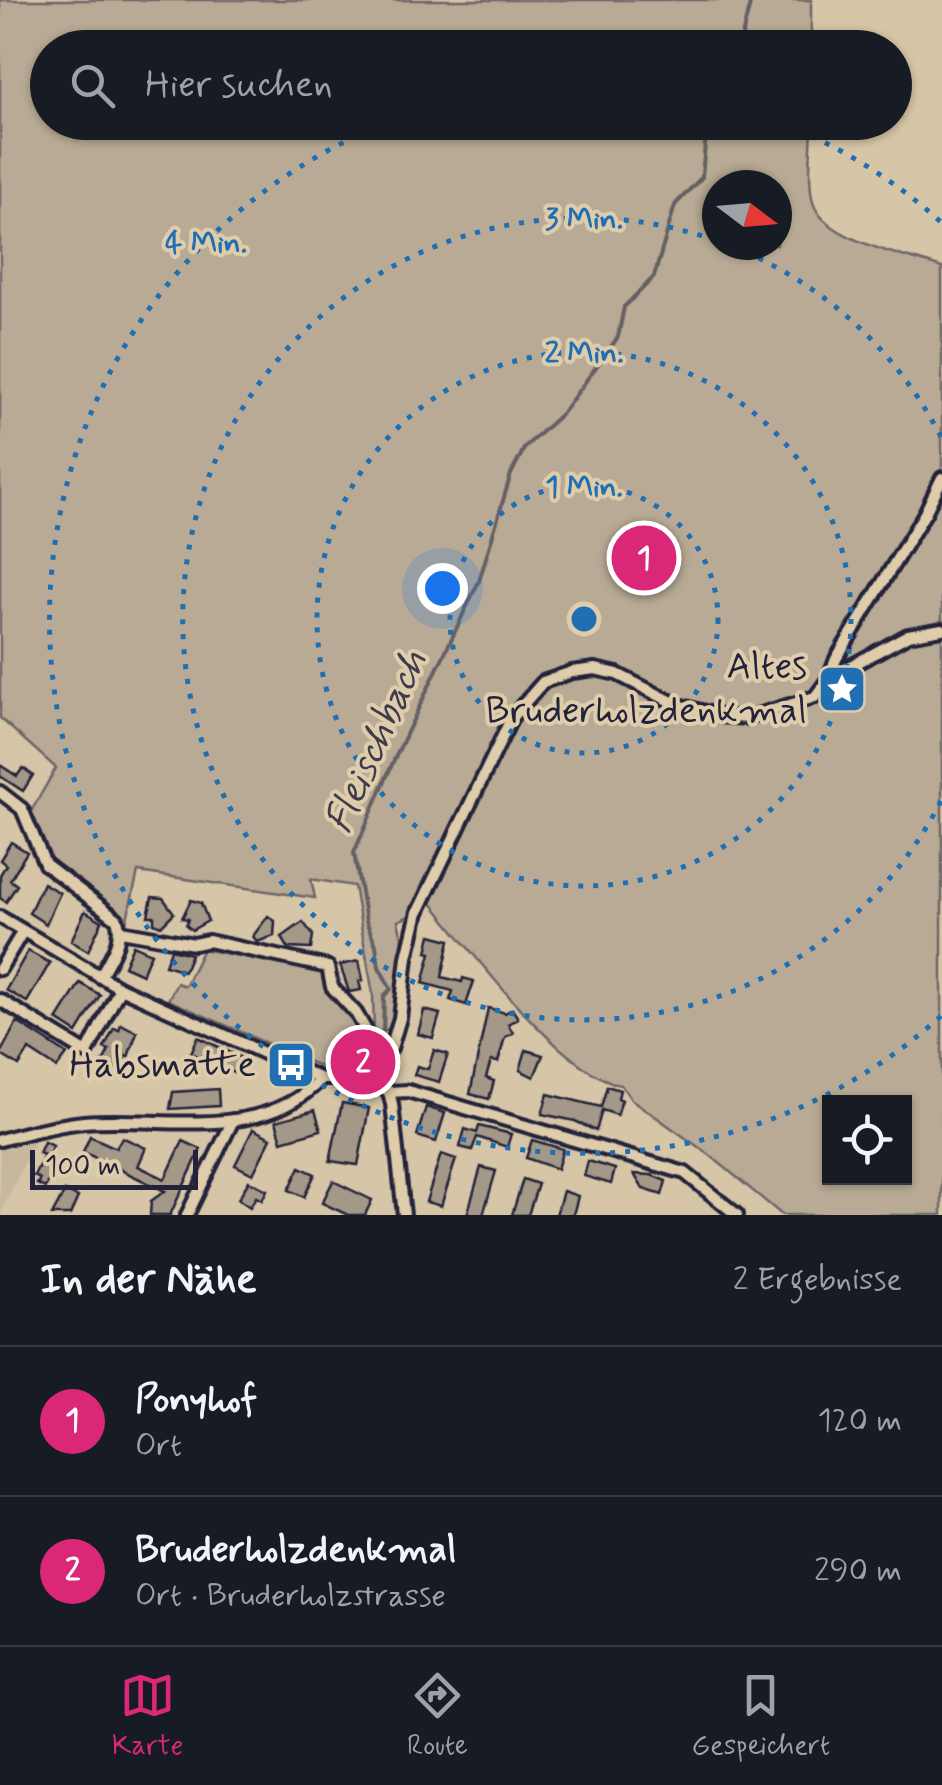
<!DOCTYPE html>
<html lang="de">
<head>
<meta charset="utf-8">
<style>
  :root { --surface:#171b24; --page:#242831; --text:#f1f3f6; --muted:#9ea1a6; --line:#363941; --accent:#db2777 }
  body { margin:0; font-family:Mynerve,sans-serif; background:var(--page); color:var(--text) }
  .controls { position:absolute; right:30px; bottom:30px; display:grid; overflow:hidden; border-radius:0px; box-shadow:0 2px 8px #0004 }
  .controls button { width:90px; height:90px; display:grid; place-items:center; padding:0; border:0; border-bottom:2px solid var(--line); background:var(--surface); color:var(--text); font:50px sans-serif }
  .compass { position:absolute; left:702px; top:170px; width:90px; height:90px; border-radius:50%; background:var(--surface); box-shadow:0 2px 8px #0004; rotate:106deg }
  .scale { position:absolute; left:30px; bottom:25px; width:168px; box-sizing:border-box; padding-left:10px; border:5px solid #22223b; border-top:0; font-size:28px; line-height:35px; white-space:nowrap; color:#22223b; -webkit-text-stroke:8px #deccaa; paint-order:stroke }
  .you { position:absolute; left:442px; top:588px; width:35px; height:35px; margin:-25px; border:8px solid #fff; border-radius:50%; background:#1a73e8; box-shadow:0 0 0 15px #1a73e833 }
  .badge { display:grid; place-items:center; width:65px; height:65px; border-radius:50%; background:var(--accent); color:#fff; font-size:32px; font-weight:700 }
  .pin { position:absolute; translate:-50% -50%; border:5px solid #fff; box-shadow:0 2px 10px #0006 }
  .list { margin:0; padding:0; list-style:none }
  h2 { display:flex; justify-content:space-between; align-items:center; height:130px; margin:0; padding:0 40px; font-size:42px }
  h2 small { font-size:32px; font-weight:400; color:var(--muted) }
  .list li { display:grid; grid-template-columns:65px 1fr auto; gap:30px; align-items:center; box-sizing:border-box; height:150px; padding:0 40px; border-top:2px solid var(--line) }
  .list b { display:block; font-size:38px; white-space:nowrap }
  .list p { margin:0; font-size:32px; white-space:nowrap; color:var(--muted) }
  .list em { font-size:32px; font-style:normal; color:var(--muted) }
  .icon { flex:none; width:55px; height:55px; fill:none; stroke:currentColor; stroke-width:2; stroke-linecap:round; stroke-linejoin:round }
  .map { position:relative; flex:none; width:942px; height:1215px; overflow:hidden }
  .search { position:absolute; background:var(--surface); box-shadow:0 2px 8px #0004; left:30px; right:30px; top:30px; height:110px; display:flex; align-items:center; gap:25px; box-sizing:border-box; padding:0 35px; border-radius:55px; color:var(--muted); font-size:38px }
  .sheet { height:430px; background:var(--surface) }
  nav { display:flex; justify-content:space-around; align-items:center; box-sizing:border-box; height:140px; border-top:2px solid var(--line); background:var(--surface); font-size:28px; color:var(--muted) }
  nav a { display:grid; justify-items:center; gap:5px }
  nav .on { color:var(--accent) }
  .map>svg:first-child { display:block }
  .built { fill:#c7b89d }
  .green { fill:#b8aa94; stroke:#6d6668; stroke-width:2.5; fill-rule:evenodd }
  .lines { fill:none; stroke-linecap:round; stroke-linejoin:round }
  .stream { stroke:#665f64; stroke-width:4 }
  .building { fill:#a49888; stroke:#22223b; stroke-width:2.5 }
  .minor-casing { stroke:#22223b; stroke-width:18 }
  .minor { stroke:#deccaa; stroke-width:10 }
  .ring { fill:none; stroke:#1f6fb2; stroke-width:5; stroke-dasharray:5 10 }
  .labels { text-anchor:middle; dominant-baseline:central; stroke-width:8; stroke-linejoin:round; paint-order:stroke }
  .poi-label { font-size:38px; fill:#22223b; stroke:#deccaa; text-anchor:end }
  .water-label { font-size:40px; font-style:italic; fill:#3e3c4c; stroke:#deccaa }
  .centre { fill:#1f6fb2; stroke:#deccaa; stroke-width:5 }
  .ring-label { font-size:30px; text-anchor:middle; font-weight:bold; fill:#1f6fb2; stroke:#deccaa; stroke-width:8; stroke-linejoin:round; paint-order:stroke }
</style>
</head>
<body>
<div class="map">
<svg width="942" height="1215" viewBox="0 0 942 1215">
  <rect width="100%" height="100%" fill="#d6c5a6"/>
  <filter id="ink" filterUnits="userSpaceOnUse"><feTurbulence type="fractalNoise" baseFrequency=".01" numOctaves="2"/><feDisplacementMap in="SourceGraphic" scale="20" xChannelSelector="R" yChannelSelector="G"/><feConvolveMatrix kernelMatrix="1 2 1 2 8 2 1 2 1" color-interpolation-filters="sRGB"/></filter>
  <g filter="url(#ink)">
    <path class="built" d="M 38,1134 L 0,1215 L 0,1145 Z"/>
    <g class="green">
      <path d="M 0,0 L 811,0 L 811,47 L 48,48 L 48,122 L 812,123 C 812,147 807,178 813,202 C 823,240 908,256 942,268 L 942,1215 L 782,1215 L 711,1156 L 631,1099 L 621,1085 C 559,1072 469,947 426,896 L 418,912 L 398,921 L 403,941 L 394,1027 L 374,1034 L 373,994 L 354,886 L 311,879 L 315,898 L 138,872 L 126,923 C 104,898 70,886 49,860 C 39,848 35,829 29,815 L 56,768 L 0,718 ZM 717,185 L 777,185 L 777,245 L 717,245 ZM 830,1102 L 904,1102 L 904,1178 L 830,1178 Z"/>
      <path d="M 203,949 L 327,973 L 372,1042 L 377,1062 C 360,1071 345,1073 326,1069 L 168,1000 L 177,983 L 185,986 Z"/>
    </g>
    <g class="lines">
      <g class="stream">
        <path d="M 739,48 L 751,0"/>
        <path d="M 383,1033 L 384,996 L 391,989 L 379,967 L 376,945 L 366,921 L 354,853 L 393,762 L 479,581 L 511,474 L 525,447 L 563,412 L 618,337 L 624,307 L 654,277 L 675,205 L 702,177 L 707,122"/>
      </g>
    </g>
    <g class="building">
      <path d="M 644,532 L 670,552 L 645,584 L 619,564 Z"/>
      <path d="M 0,765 L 17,776 L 23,768 L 33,775 L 23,791 L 0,776 Z"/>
      <path d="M 11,842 L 27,852 L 10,880 L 17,885 L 6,902 L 0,898 L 0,875 L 6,865 L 0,860 Z"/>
      <path d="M 43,883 L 60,893 L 46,924 L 29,913 Z"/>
      <path d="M 152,897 L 163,898 L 174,913 L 161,926 L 154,923 L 154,916 L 148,916 Z"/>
      <path d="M 191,900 L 201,903 L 208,921 L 192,930 L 186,925 L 188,919 L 182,918 Z"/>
      <path d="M 85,911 L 102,921 L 88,951 L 71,941 Z"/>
      <path d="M 268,916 L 275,921 L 274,936 L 257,942 L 253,936 Z"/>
      <path d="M 303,922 L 313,935 L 311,949 L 288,948 L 282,937 Z"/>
      <path d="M 431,935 L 450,940 L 442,977 L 462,982 L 463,978 L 474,981 L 466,1005 L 450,1000 L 453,991 L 423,983 L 431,953 L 427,952 Z"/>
      <path d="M 133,945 L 151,953 L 142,974 L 124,966 Z"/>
      <path d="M 171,949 L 191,954 L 184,971 L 165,965 Z"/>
      <path d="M 28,951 L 50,963 L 27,1002 L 6,990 Z"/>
      <path d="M 359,961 L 363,980 L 359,981 L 361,990 L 349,992 L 340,965 Z"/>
      <path d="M 80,983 L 100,995 L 77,1033 L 57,1020 Z"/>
      <path d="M 488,1008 L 505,1013 L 512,1009 L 518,1018 L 508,1024 L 513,1033 L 505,1037 L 498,1062 L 491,1061 L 486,1078 L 494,1081 L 489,1099 L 470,1094 Z"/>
      <path d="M 424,1010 L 440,1014 L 433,1038 L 418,1034 Z"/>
      <path d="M 17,1022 L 67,1054 L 57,1068 L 29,1050 L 19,1066 L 0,1054 Z"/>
      <path d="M 121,1024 L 137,1032 L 128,1057 L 126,1056 L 120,1070 L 103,1062 L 109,1050 L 104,1048 L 114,1028 L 119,1030 Z"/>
      <path d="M 198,1037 L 242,1058 L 234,1073 L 191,1053 Z"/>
      <path d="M 434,1050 L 448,1054 L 439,1082 L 414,1075 L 417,1066 L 428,1069 Z"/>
      <path d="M 526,1050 L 543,1055 L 534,1077 L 520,1070 Z"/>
      <path d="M 607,1086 L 620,1090 L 618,1098 L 622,1100 L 617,1115 L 602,1110 L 596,1131 L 575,1121 L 542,1114 L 548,1094 L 601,1107 Z"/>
      <path d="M 218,1089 L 219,1106 L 170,1109 L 173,1092 Z"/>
      <path d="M 342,1103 L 369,1108 L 358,1165 L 330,1161 Z"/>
      <path d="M 426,1107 L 445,1113 L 436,1142 L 417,1136 Z"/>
      <path d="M 315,1110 L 321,1130 L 282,1141 L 276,1121 Z"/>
      <path d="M 479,1126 L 511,1134 L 507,1147 L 477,1137 L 472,1150 L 460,1147 L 465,1129 L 477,1133 Z"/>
      <path d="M 253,1129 L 271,1138 L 253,1174 L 235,1165 Z"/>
      <path d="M 90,1136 L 116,1148 L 122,1137 L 146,1148 L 138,1166 L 165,1179 L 183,1141 L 201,1149 L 170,1215 L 150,1215 L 151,1201 L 165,1191 L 83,1152 Z"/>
      <path d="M 532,1140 L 563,1149 L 557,1169 L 526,1158 Z"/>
      <path d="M 44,1142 L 53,1146 L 48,1157 L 58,1162 L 45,1188 L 37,1184 L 40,1179 L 34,1176 L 44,1155 L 39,1153 Z"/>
      <path d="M 441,1154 L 456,1159 L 441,1206 L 426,1202 Z"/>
      <path d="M 588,1161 L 615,1169 L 611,1184 L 584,1176 Z"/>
      <path d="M 300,1167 L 315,1174 L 304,1197 L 289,1190 Z"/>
      <path d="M 481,1167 L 496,1171 L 483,1215 L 467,1215 Z"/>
      <path d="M 634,1174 L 651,1175 L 666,1181 L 662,1195 L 643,1189 Z"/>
      <path d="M 523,1179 L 538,1184 L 528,1215 L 512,1215 Z"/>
      <path d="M 249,1181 L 267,1190 L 262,1200 L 256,1197 L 250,1207 L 238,1199 Z"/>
      <path d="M 333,1181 L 372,1200 L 365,1215 L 348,1215 L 322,1203 Z"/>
      <path d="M 65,1191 L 78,1197 L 70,1215 L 52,1215 Z"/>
      <path d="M 563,1191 L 578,1196 L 573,1215 L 556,1215 Z"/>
    </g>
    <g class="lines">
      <g class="minor-casing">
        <g id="minor">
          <path d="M 829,678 L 836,659 L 925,513 L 942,478"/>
          <path d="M 0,792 L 22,809 L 45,864 L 117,919 C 124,941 110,957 100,977"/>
          <path d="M 0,917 L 120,988 L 321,1079 L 373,1079"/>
          <path d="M 121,931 L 194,944 L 208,941 L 328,967 L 332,987 L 356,1013 L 383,1060"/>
          <path d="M 0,969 L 23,931"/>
          <path d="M 0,1000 L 87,1053 L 120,988"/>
          <path d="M 373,1079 L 391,1048 L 400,1018 L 407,957 L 418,912 L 512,717 L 543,682 L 572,672 L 595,669 L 617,674 L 678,705 L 720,716 L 748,718 L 815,697 L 829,678 L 908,635 L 942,629"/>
          <path d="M 373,1079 L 389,1092 L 392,1104 L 404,1215"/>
          <path d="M 389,1092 L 408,1091 L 685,1173 L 737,1215"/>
          <path d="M 0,1140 C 28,1132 55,1125 84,1122 C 163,1115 259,1144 321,1079"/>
          <path d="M 187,1215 L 233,1120"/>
        </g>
      </g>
      <use href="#minor" class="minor"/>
    </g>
  </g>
  <g class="ring">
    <circle cx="584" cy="619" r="134"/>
    <circle cx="584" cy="619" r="267"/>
    <path d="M941 801A401 401 0 1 1 715 240M731 246A401 401 0 0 1 941 437"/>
    <path d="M941 1016A534 534 0 1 1 384 124M784 124A534 534 0 0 1 941 222"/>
  </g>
  <defs>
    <g id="sight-square" transform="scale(2.5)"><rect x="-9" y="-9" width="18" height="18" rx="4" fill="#1f6fb2" stroke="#deccaa"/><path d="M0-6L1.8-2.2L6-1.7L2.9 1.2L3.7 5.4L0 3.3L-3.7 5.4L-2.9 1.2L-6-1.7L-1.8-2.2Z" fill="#fff"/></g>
    <g id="bus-square" transform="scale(2.5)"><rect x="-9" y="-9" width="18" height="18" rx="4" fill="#1f6fb2" stroke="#deccaa"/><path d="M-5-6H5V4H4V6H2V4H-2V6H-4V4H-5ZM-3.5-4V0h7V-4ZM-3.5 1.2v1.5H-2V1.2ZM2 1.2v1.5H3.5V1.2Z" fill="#fff"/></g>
  </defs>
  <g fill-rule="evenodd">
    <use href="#sight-square" x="842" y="689"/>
    <use href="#bus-square" x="291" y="1065"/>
  </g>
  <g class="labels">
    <g class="poi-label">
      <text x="807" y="667">Altes<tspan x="807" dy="44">Bruderholzdenkmal</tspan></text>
      <text x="256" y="1065">Habsmatte</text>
    </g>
    <g class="water-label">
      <text transform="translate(377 742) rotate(-66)">Fleischbach</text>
    </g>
  </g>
  <circle cx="584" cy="619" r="15" class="centre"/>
  <g class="ring-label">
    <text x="584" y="228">3 Min.</text>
    <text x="206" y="252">4 Min.</text>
    <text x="584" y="362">2 Min.</text>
    <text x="584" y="496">1 Min.</text>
  </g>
</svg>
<div class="controls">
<button><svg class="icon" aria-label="locate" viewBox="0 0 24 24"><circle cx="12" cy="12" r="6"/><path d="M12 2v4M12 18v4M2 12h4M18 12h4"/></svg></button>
</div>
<svg class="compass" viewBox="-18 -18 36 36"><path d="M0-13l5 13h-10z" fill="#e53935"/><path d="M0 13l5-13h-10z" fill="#9ea1a6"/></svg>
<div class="scale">100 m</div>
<div class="you"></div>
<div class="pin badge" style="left:644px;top:558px">1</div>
<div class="pin badge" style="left:363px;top:1062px">2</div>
<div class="search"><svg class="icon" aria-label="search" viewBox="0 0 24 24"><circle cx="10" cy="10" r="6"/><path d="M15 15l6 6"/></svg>Hier suchen</div>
</div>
<section class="sheet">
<h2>In der Nähe<small>2 Ergebnisse</small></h2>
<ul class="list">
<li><span class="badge">1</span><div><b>Ponyhof</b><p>Ort</p></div><em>120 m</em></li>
<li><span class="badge">2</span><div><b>Bruderholzdenkmal</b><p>Ort · Bruderholzstrasse</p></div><em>290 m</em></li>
</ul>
</section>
<nav>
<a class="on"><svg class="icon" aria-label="map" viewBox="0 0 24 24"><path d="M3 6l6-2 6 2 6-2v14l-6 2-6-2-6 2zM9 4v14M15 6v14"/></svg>Karte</a>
<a><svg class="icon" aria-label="directions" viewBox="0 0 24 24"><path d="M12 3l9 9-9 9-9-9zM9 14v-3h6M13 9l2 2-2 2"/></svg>Route</a>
<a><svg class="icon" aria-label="saved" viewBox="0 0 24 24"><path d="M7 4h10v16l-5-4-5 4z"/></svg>Gespeichert</a>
</nav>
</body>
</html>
